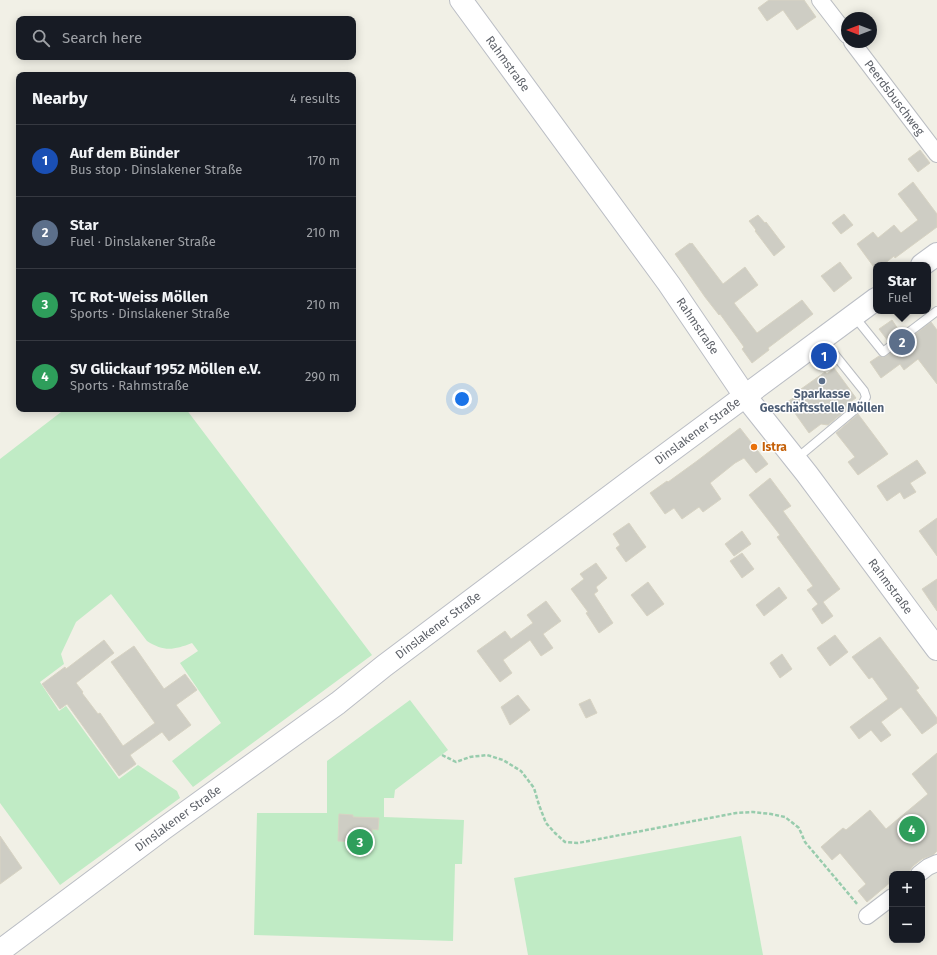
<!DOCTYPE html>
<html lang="en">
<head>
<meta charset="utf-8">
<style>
  :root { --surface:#171b24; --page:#242831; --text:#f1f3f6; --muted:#9ea1a6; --line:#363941; --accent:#fa4b22 }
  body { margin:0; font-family:"Fira Sans",sans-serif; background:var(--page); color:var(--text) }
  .controls { position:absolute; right:12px; bottom:12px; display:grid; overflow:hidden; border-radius:8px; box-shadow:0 2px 10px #0003 }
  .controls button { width:36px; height:36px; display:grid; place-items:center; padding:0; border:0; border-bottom:1px solid var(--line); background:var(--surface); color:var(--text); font:20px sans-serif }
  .compass { position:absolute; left:841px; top:12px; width:36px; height:36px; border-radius:50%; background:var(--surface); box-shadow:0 2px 10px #0003; rotate:270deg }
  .you { position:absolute; left:462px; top:399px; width:14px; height:14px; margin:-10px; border:3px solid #fff; border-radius:50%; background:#1a73e8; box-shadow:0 0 0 6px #1a73e833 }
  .badge { display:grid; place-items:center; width:26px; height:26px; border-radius:50%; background:var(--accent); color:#fff; font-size:13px; font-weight:700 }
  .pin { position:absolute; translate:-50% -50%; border:2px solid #fff; box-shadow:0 1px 4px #0006 }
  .popup { position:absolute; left:873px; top:262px; width:58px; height:52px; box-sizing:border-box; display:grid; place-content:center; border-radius:8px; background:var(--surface); filter:drop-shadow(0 1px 3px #0005); font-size:13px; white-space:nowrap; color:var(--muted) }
  .popup b { font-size:15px; color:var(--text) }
  .popup::after { content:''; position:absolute; left:50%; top:100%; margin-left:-8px; border:8px solid transparent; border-top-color:var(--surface) }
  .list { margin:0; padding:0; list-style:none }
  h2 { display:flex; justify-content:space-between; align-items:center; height:52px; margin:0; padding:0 16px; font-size:17px }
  h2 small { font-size:13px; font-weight:400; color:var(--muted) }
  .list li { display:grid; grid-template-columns:26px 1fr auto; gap:12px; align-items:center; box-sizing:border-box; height:72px; padding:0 16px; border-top:1px solid var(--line) }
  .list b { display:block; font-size:15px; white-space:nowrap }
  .list p { margin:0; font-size:13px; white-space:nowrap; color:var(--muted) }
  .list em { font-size:13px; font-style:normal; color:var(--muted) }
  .icon { flex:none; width:22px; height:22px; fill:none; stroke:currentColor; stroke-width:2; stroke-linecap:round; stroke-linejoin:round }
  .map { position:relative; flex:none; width:937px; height:955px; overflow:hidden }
  .search { position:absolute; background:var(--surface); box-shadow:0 2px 10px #0003; left:16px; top:16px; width:340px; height:44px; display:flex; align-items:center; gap:10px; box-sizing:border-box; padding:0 14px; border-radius:8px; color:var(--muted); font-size:15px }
  .panel { position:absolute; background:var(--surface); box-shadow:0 2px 10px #0003; left:16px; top:72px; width:340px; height:340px; border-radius:8px }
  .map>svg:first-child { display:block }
  .green { fill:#c0ebc5 }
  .building { fill:#cecdc4; stroke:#d7d3c3 }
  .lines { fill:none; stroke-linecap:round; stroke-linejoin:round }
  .service-casing { stroke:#babdc2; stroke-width:10 }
  .minor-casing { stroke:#babdc2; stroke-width:18 }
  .secondary-casing { stroke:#bbbec5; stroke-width:24 }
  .path { stroke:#98ccad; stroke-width:2.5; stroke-dasharray:4 2; stroke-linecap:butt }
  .service { stroke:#fff; stroke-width:8 }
  .minor { stroke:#fff; stroke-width:16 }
  .secondary { stroke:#fff; stroke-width:22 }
  .service-dot { fill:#5c6f8a; stroke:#fff; stroke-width:1.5 }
  .food-dot { fill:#e8710a; stroke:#fff; stroke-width:1.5 }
  .labels { text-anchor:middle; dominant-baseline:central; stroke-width:3; stroke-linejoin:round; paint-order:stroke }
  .street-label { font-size:12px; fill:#5d6168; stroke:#fff }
  .service-label { font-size:12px; font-weight:bold; fill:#4e5e75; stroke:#fff }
  .food-label { font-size:12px; font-weight:bold; fill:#c56008; stroke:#fff; text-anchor:start }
</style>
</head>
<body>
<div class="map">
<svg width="937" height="955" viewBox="0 0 937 955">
  <rect width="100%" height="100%" fill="#f1f0e6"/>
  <g class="green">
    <path d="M 65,409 L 186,409 L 372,655 L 193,787 L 172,761 L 221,723 L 180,663 L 198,651 L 192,643 C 174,650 164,652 147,641 L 111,594 L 76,622 L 61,654 L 64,664 L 40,682 L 59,711 L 66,706 L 119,779 L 138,765 L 177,791 L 180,798 L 60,885 L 0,803 L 0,459 Z"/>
    <path d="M 410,700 L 448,750 L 395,790 L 394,798 L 384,798 L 384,817 L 464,820 L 462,864 L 455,864 L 453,941 L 254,935 L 257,813 L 327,813 L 327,761 Z"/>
    <path d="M 741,836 L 763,955 L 528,955 L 514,878 Z"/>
  </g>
  <g class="building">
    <path d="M 769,0 L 804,0 L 816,17 L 797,30 L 783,10 L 767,21 L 758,8 Z"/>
    <path d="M 920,150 L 930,163 L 918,172 L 908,159 Z"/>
    <path d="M 913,182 L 937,214 L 937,227 L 895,258 L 894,256 L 883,265 L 876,265 L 876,270 L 857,244 L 873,232 L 878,238 L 894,225 L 901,233 L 918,220 L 898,194 Z"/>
    <path d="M 844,214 L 853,225 L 841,234 L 832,223 Z"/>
    <path d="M 758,215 L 765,223 L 766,222 L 785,247 L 774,256 L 755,231 L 756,230 L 749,221 Z"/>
    <path d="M 690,243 L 691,244 L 692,243 L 723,284 L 745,267 L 758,285 L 734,303 L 757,333 L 802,300 L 813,314 L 768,348 L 769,350 L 752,363 L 742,349 L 744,347 L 720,314 L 719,315 L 705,297 L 675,254 Z"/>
    <path d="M 840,262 L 852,278 L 834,292 L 821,276 Z"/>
    <path d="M 892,320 L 900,332 L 888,341 L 879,329 Z"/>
    <path d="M 931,322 L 937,330 L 937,384 L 918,359 L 904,370 L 900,364 L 881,378 L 870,362 L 879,356 L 883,357 L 886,356 Z"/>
    <path d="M 834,368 L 856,398 L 850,402 L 852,405 L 828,425 L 821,424 L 809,433 L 787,402 L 795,397 L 794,394 L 825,372 L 827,374 Z"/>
    <path d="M 858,414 L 888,454 L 858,475 L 848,462 L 855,457 L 836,433 Z"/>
    <path d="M 740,428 L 768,464 L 756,473 L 744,458 L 735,463 L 710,483 L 721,499 L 703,512 L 699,507 L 682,519 L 674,508 L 665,514 L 650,493 L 667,481 L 668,482 L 697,461 Z"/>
    <path d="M 917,460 L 926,473 L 910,483 L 916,492 L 904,499 L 900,492 L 887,501 L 877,486 Z"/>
    <path d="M 770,478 L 791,506 L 783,511 L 840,589 L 823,602 L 833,616 L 822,624 L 812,609 L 818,604 L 807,590 L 813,586 L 777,537 L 780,535 L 749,495 Z"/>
    <path d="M 937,518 L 937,556 L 919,531 Z"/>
    <path d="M 629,523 L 646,547 L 626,562 L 616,548 L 620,545 L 613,534 Z"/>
    <path d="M 742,531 L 751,544 L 734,556 L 725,544 Z"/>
    <path d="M 742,553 L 754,569 L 742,578 L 730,561 Z"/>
    <path d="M 596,563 L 607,578 L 596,587 L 598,591 L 594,594 L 613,623 L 599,633 L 586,613 L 588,612 L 571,589 L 584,579 L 580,574 Z"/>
    <path d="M 937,579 L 937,611 L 922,589 Z"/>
    <path d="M 648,582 L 664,604 L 647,616 L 631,595 Z"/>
    <path d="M 779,587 L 787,598 L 764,616 L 756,605 Z"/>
    <path d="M 546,601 L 561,621 L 543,634 L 553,648 L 541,656 L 530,640 L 503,660 L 512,673 L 500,682 L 477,651 L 505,631 L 511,639 L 533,623 L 527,615 Z"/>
    <path d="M 835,635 L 848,652 L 830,666 L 817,648 Z"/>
    <path d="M 880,637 L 919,688 L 916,690 L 937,718 L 937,723 L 922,734 L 901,707 L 881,722 L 891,735 L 881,742 L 871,730 L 859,739 L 850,727 L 888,699 L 872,677 L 869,679 L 852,657 Z"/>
    <path d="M 104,640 L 114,653 L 76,683 L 83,692 L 82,693 L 98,714 L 100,713 L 123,746 L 155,723 L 111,662 L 134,646 L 164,689 L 185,674 L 197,690 L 176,705 L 191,725 L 169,741 L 162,732 L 130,755 L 136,764 L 119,776 L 67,704 L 60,709 L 42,684 L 65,667 L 66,669 Z"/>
    <path d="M 782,654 L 792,669 L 780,678 L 770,663 Z"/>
    <path d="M 518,695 L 530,710 L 510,725 L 501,707 Z"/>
    <path d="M 590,699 L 597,713 L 586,718 L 579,704 Z"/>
    <path d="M 937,753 L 937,851 L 933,855 L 922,859 L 913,866 L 910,870 L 909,874 L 892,874 L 892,881 L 867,902 L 858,891 L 866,884 L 840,853 L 832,860 L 821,847 L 843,828 L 846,830 L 870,810 L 886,829 L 928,794 L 912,774 Z"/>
    <path d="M 339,814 L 353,815 L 353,817 L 379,818 L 378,830 L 372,829 L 371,849 L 358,849 L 358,842 L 338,841 Z"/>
    <path d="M 0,836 L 22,868 L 0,884 Z"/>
  </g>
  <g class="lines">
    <g class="service-casing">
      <g id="service">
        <path d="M 854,316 L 883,352 L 937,311"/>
        <path d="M 796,459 L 863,403 L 866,397 L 864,391 L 823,340"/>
      </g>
    </g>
    <g class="minor-casing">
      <g id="minor">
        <path d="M 820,0 L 847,35"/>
        <path id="s1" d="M 852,42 L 937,154"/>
        <path d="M 919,874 L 928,867 L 937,863"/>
        <path d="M 867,916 L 892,897"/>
      </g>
    </g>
    <g class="secondary-casing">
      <g id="secondary">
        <path id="s2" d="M 461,0 L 669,284 L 745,396 L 807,474 L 937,649"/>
        <path d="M 922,265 L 937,254"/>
        <path id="s3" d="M 0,951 L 163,829 L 338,703 L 384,666 L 637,476 L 876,299"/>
      </g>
    </g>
    <path class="path" d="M 442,755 L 456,762 L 470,757 L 487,755 L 503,760 L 521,771 L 534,788 L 539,805 L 546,823 L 555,833 L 565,842 L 578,843 L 736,813 L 753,812 L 771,814 L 785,817 L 799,828 L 805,842 L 858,905"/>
    <use href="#service" class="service"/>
    <use href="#minor" class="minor"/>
    <use href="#secondary" class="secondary"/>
  </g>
  <circle class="service-dot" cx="822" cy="381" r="4"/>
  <circle class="food-dot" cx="754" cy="447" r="4"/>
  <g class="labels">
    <g class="street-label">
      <text stroke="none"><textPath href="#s2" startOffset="79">Rahmstraße</textPath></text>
      <text stroke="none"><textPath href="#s1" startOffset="70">Peerdsbuschweg</textPath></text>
      <text stroke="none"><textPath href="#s2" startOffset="403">Rahmstraße</textPath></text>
      <text stroke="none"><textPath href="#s3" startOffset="870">Dinslakener Straße</textPath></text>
      <text stroke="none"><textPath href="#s2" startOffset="727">Rahmstraße</textPath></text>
      <text stroke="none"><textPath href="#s3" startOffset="546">Dinslakener Straße</textPath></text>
      <text stroke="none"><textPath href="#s3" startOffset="222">Dinslakener Straße</textPath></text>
    </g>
    <g class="service-label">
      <text x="822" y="394">Sparkasse<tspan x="822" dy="14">Geschäftsstelle Möllen</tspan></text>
    </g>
    <g class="food-label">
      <text x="762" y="447">Istra</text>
    </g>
  </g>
</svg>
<div class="controls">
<button>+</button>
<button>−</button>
</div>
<svg class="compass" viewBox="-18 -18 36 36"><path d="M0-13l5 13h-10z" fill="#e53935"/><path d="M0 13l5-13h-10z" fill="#9ea1a6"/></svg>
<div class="you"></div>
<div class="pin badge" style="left:824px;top:356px;background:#1a4fb4">1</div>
<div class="pin badge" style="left:902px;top:342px;background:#5c6f8a">2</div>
<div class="popup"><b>Star</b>Fuel</div>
<div class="pin badge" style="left:360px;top:842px;background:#2e9e5b">3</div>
<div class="pin badge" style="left:912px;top:829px;background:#2e9e5b">4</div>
<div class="search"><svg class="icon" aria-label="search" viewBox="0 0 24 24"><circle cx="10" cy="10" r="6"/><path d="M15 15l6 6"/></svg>Search here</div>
<section class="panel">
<h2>Nearby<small>4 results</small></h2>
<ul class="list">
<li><span class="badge" style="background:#1a4fb4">1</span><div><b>Auf dem Bünder</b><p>Bus stop · Dinslakener Straße</p></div><em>170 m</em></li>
<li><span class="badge" style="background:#5c6f8a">2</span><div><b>Star</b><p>Fuel · Dinslakener Straße</p></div><em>210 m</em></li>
<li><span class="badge" style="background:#2e9e5b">3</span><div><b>TC Rot-Weiss Möllen</b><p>Sports · Dinslakener Straße</p></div><em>210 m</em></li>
<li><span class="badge" style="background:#2e9e5b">4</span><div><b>SV Glückauf 1952 Möllen e.V.</b><p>Sports · Rahmstraße</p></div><em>290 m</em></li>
</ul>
</section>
</div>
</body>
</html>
